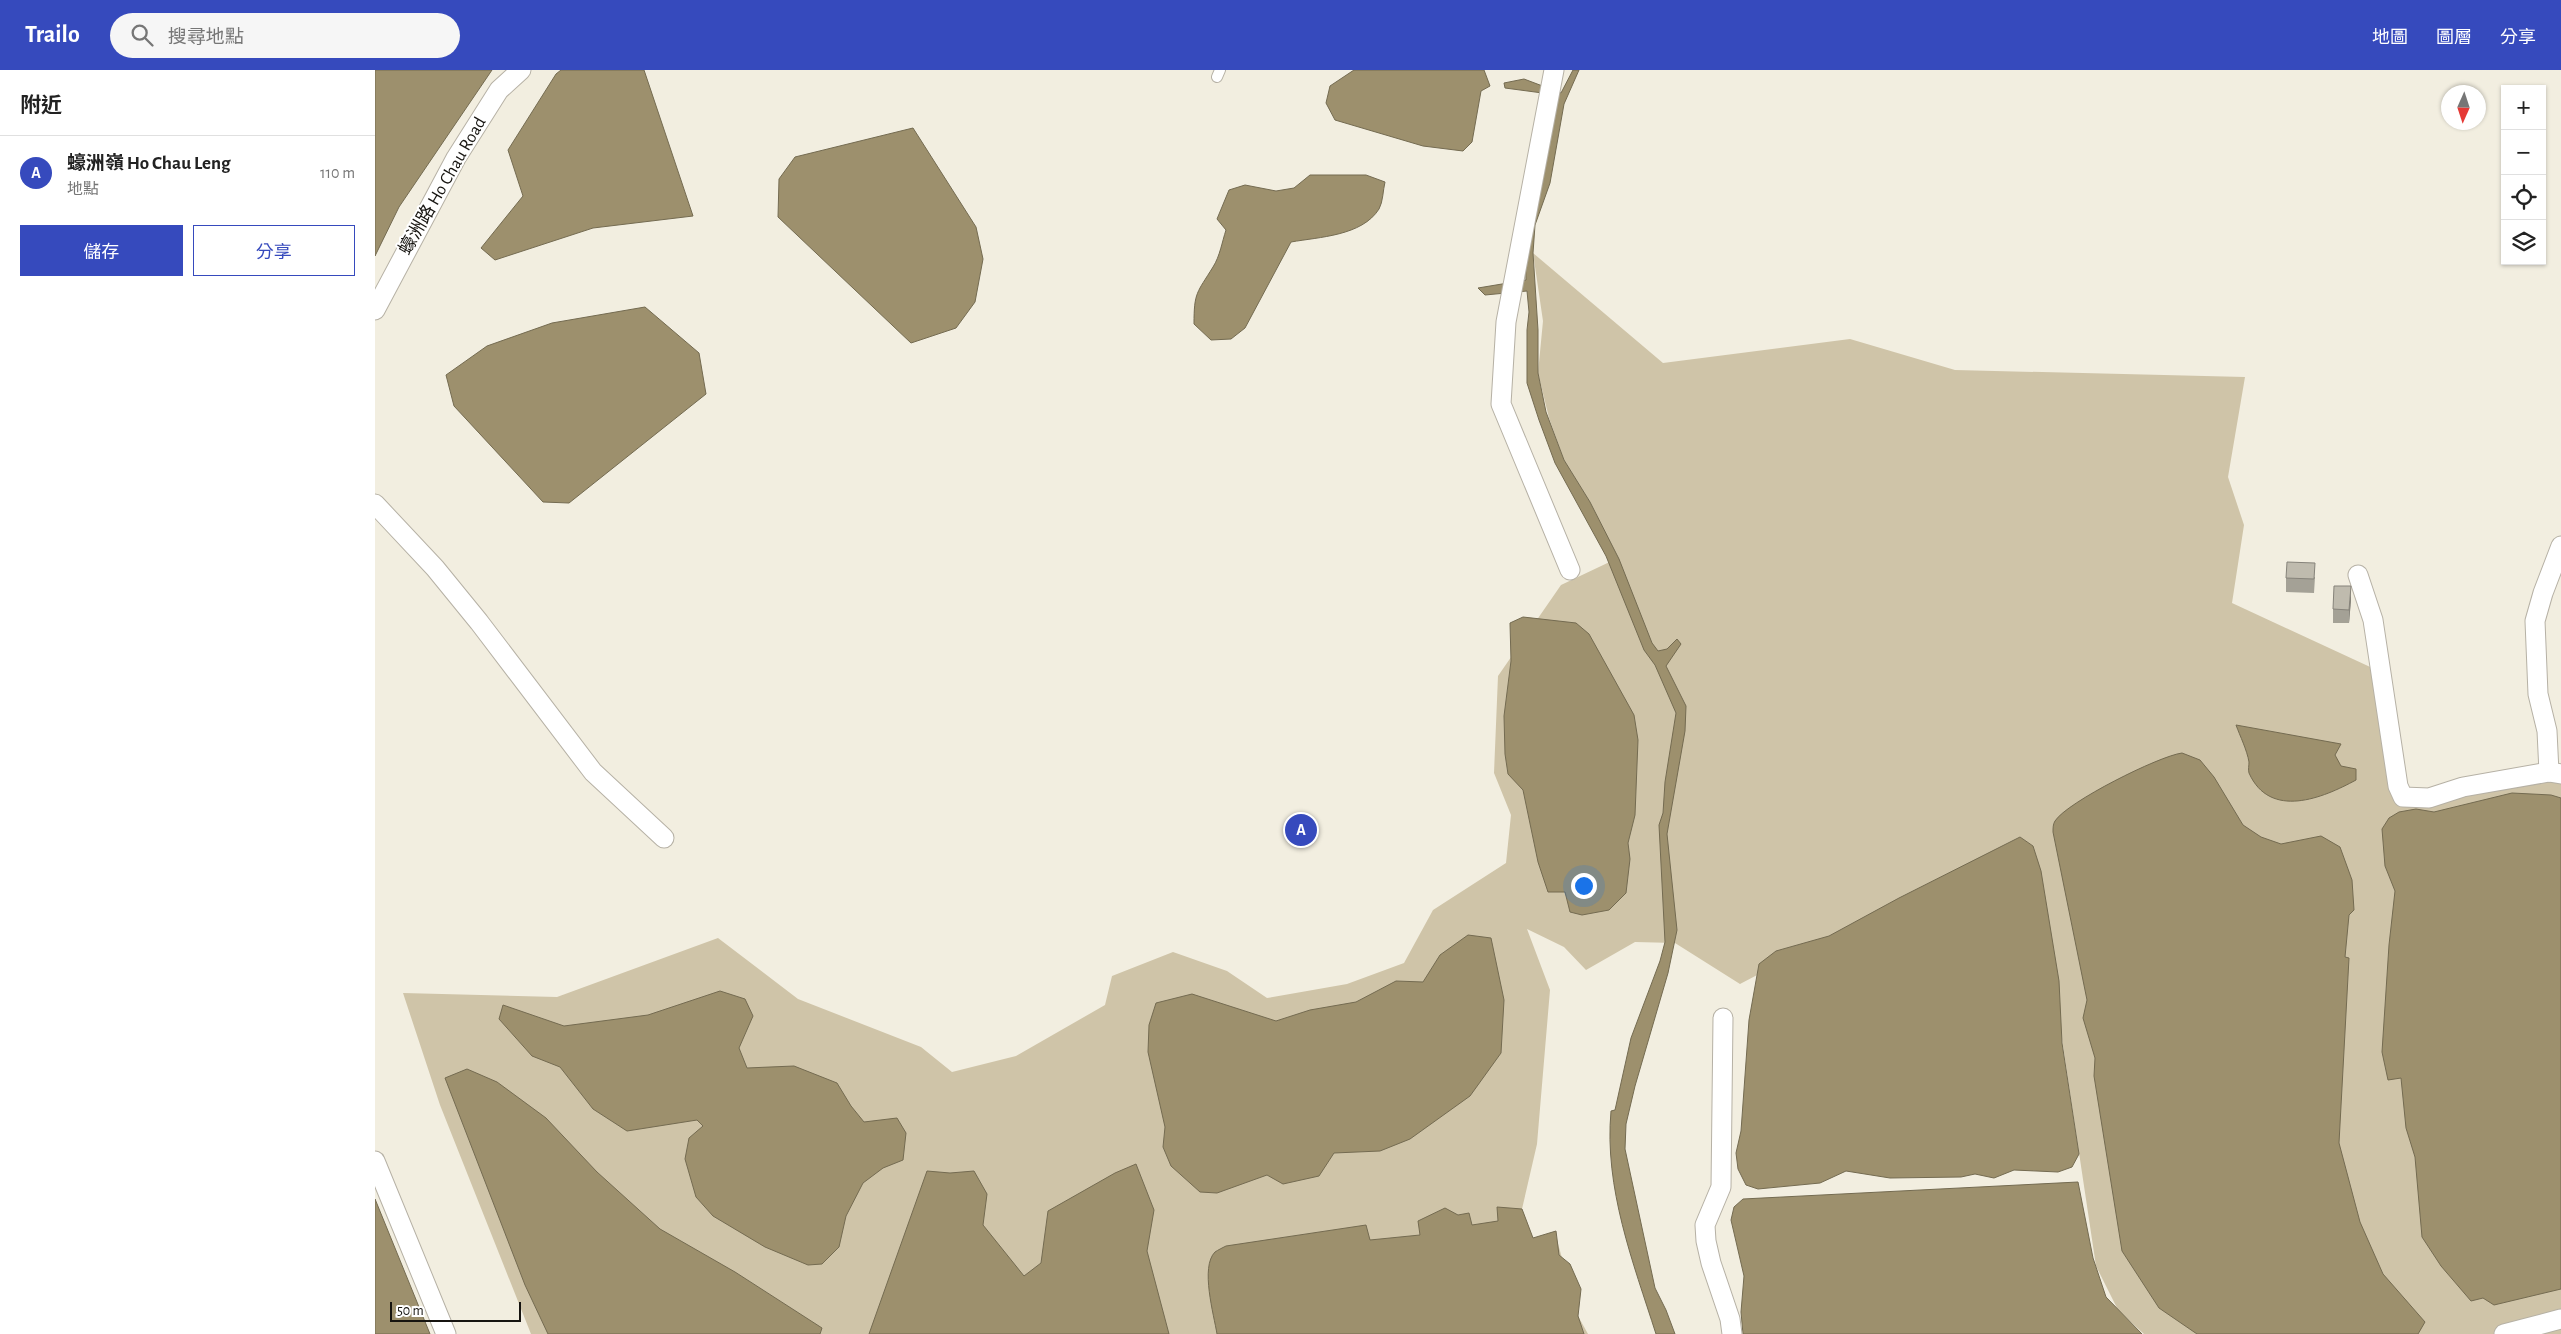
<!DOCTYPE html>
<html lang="zh-TW">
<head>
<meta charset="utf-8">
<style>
  :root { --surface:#fff; --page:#f6f6f6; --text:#222; --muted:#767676; --line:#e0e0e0; --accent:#364abd }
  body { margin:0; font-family:"Alegreya Sans","Noto Sans TC",sans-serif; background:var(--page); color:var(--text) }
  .controls { position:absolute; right:15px; top:15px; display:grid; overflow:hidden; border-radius:0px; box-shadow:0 1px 4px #0004 }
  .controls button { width:45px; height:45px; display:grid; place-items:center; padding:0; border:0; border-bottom:1px solid var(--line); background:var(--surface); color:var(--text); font:25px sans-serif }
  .compass { position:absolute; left:2066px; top:15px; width:45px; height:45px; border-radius:50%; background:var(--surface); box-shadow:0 1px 4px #0004; rotate:183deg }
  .scale { position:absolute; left:15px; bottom:12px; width:131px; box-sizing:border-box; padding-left:5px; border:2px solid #161410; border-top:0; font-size:14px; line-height:18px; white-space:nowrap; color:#161410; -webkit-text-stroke:4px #fff; paint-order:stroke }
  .you { position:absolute; left:1208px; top:815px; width:18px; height:18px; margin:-12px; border:4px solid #fff; border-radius:50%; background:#1a73e8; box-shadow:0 0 0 8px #1a73e833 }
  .badge { display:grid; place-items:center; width:32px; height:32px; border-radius:50%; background:var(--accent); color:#fff; font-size:16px; font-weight:700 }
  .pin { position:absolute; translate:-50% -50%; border:2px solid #fff; box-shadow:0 1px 5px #0006 }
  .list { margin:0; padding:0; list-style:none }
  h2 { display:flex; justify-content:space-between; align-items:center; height:65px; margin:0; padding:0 20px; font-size:21px }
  h2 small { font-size:16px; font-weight:400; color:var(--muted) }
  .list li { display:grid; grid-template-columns:32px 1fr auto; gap:15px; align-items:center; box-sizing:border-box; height:75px; padding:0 20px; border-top:1px solid var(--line) }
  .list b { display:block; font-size:19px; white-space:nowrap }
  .list p { margin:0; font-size:16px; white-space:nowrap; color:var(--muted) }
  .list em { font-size:16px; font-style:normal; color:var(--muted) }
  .actions { display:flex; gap:10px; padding:15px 20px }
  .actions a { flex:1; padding:11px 0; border:1px solid var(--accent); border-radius:0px; text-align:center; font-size:18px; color:var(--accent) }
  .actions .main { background:var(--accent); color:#fff }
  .icon { flex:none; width:28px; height:28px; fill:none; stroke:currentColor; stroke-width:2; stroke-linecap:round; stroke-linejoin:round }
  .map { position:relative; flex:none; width:2186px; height:1264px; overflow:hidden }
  header { display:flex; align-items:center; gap:30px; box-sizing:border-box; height:70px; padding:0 25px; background:var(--accent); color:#fff }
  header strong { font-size:24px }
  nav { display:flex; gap:28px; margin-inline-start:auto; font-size:18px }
  .search { width:350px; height:45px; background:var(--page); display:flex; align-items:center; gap:12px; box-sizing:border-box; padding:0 18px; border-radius:28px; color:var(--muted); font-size:19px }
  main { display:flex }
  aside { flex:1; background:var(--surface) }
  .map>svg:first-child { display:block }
  .green { fill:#cfc4a8 }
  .water { fill:#9d906d; stroke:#746b51 }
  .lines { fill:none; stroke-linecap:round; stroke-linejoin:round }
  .lane-casing { stroke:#b6b1a5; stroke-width:12 }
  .street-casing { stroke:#b6b1a5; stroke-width:21 }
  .lane { stroke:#fff; stroke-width:10 }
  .street { stroke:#fff; stroke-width:19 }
  .wall { fill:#a4a196 }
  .shaded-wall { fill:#86837a }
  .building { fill:#bfbbae; stroke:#86837a }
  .labels { text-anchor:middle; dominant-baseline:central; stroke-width:4; stroke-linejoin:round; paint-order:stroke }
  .street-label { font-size:18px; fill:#161410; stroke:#fff }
</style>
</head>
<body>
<header>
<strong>Trailo</strong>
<div class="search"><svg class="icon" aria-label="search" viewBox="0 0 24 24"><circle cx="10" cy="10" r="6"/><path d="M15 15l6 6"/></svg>搜尋地點</div>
<nav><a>地圖</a><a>圖層</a><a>分享</a></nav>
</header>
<main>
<aside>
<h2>附近<small></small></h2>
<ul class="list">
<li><span class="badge">A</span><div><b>蠔洲嶺 Ho Chau Leng</b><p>地點</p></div><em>110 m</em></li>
</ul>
<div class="actions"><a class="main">儲存</a><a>分享</a></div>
</aside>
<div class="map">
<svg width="2186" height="1264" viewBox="0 0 2186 1264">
  <rect width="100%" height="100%" fill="#f2eee0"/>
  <path class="green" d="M 1158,183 L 1288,293 L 1475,269 L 1580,300 L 1870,307 L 1853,407 L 1869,455 L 1857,533 L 2006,602 L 2023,725 L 2186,710 L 2186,1264 L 1769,1264 L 1743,1240 L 1721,1196 L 1658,776 L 1645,767 L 1365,914 L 1300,873 L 1260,872 L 1211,900 L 1189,877 L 1152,859 L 1175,920 L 1162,1074 L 1147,1139 L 1158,1168 L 1182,1170 L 1203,1246 L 1213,1264 L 156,1264 L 65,1035 L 28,923 L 182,927 L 343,868 L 423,929 L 546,977 L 577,1002 L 641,986 L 730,935 L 737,906 L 798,882 L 852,901 L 892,928 L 972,914 L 1029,893 L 1058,840 L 1131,793 L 1136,745 L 1119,703 L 1123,606 L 1186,515 L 1243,488 L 1215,432 L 1189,390 L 1174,348 L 1163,303 L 1168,251 Z"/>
  <g class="water">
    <path d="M 0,0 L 117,0 L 24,137 L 0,186 Z"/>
    <path d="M 186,0 L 269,0 L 318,146 L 218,158 L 120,190 L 106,178 L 148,126 L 133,80 L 181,4 Z"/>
    <path d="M 979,0 L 1109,0 L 1115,16 L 1106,21 L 1097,72 L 1088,81 L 1048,76 L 960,50 L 951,33 L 955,16 Z"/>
    <path d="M 1198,0 L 1204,0 L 1189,34 L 1175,113 L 1160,155 L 1158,183 L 1163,260 L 1163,303 L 1171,342 L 1189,390 L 1215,432 L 1244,489 L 1277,573 L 1283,581 L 1292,579 L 1302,569 L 1306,574 L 1291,596 L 1311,636 L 1310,661 L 1292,764 L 1302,860 L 1293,903 L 1260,1016 L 1251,1054 L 1250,1079 L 1280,1218 L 1291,1240 L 1300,1264 L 1281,1264 C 1258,1192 1229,1118 1236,1041 L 1240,1040 L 1256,968 L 1285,891 L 1290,872 L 1284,755 L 1288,743 L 1290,712 L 1301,643 L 1280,595 L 1269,580 L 1231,486 L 1180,393 L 1164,350 L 1152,313 L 1152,260 L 1154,242 L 1152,221 L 1110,225 L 1103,218 L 1151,210 L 1150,184 L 1157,142 L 1167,115 L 1181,37 L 1175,24 L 1130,18 L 1129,13 L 1149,9 L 1186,23 Z"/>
    <path d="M 538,58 L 601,157 L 608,189 L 600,232 L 581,258 L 536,273 L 403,147 L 404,109 L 420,87 Z"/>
    <path d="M 935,105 L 991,105 L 1010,112 C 1008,120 1008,132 1004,139 C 987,166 944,167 916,172 L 870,258 L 856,269 L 836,270 L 819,254 C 819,222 822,223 838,197 C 845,186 847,172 851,160 L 842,149 L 854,120 L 870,115 L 901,121 L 919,118 Z"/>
    <path d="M 270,237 L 324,283 L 331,324 L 194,433 L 168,432 L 79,336 L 71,305 L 112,276 L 177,253 Z"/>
    <path d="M 1148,547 L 1201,553 L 1214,564 L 1259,645 L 1263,670 L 1260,745 L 1253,773 L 1255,789 L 1251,823 L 1234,840 L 1207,845 L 1195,842 L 1190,822 L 1173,822 L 1163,792 L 1148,720 L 1133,704 L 1130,684 L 1129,646 L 1136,591 L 1135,553 Z"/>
    <path d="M 1861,655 L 1966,674 L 1960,685 L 1966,696 L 1981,699 L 1981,710 C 1948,728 1895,750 1874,703 C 1873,699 1874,696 1874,692 C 1872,680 1865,666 1861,655 Z"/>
    <path d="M 1807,683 L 1825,690 L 1839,707 L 1868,755 L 1886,767 L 1906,774 L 1946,766 L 1965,777 L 1977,810 L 1979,840 L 1974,845 L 1970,887 L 1974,888 L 1964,1073 L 1985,1152 L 2008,1204 L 2050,1252 L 2043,1264 L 1822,1264 L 1784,1238 L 1747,1181 L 1719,1006 L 1720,988 L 1708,948 L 1712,930 L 1678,762 C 1678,758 1678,754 1680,751 C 1692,732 1784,686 1807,683 Z"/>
    <path d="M 2137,723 L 2176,725 L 2186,728 L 2186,1219 L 2119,1235 L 2108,1228 L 2096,1231 L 2066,1196 L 2047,1167 L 2040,1087 L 2031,1058 L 2026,1008 L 2013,1010 L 2007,982 L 2014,875 L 2020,821 L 2010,796 L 2007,759 L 2014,748 L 2024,742 L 2041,739 L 2059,742 Z"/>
    <path d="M 1645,767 L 1658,776 L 1666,801 L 1684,911 L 1687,973 L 1704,1084 L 1697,1097 L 1683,1102 L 1639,1100 L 1619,1108 L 1600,1104 L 1586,1107 L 1515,1108 L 1471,1101 L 1445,1113 L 1383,1119 L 1371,1115 L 1363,1099 L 1361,1083 L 1366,1061 L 1374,950 L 1384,894 L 1401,881 L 1454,866 L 1524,828 Z"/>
    <path d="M 1093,865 L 1116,868 L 1129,930 L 1126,983 L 1095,1026 L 1035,1069 L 1005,1081 L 959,1083 L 944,1106 L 908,1114 L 892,1105 L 842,1123 L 825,1122 L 796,1096 L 788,1077 L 790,1057 L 773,982 L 774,955 L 781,933 L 817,924 L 901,951 L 935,940 L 981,932 L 1021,911 L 1048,912 L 1065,885 Z"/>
    <path d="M 345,921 L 370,929 L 378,946 L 364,978 L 372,998 L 419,996 L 462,1013 L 476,1036 L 489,1052 L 522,1048 L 531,1063 L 528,1090 L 508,1098 L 488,1113 L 471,1146 L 464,1177 L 447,1194 L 433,1195 L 390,1177 L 338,1146 L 321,1127 L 310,1089 L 314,1068 L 328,1056 L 322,1050 L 252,1061 L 218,1039 L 185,997 L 157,986 L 124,949 L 128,935 L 189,956 L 273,945 Z"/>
    <path d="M 92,999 L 122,1012 L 171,1048 L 222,1102 L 285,1159 L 360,1202 L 447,1258 L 445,1264 L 173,1264 L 150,1215 L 70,1008 Z"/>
    <path d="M 761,1094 L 779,1140 L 772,1181 L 794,1264 L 494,1264 L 552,1101 L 575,1103 L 599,1101 L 612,1124 L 608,1155 L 649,1206 L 666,1193 L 673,1141 L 740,1103 Z"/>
    <path d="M 1703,1112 L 1718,1188 L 1731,1227 L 1767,1264 L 1368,1264 L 1366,1242 L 1369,1206 L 1356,1150 L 1359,1137 L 1368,1129 Z"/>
    <path d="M 0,1129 L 55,1264 L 0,1264 Z"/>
    <path d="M 1122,1137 L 1147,1139 L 1158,1168 L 1181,1161 L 1184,1185 L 1195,1194 L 1206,1219 L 1203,1246 L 1209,1264 L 842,1264 C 839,1245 825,1197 840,1182 C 843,1180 847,1178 851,1176 L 991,1155 L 995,1170 L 1045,1165 L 1043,1151 L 1070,1138 L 1083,1145 L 1094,1143 L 1097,1155 L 1123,1151 Z"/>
  </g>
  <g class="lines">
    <g class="lane-casing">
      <path id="lane" d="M 842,7 L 845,0"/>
    </g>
    <g class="street-casing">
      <g id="street">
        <path d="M 1179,0 L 1131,252 L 1126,334 L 1195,500"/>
        <path d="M 0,240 L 81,88 L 124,20 L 146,0"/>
        <path d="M 0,434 L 60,498 L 104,552 L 218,702 L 289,768"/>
        <path d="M 1983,505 L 1998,550 L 2023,716 L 2028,727 L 2054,728 L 2088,717 L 2174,702 L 2186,704"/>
        <path d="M 2174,702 L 2172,661 L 2163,624 L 2160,551 L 2168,523 L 2186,476"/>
        <path d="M 1348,948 L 1346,1117 L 1330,1155 L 1331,1171 L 1336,1193 L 1355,1249 L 1357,1264"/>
        <path d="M 0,1091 L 71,1264"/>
        <path d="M 2129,1264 L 2186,1249"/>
      </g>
    </g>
    <use href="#lane" class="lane"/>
    <use href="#street" class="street"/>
  </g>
  <g class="wall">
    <path d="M 1940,507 L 1939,523 L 1911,522 L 1911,508 Z"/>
    <path d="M 1976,530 L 1974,553 L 1958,553 L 1958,539 Z"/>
  </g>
  <path class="shaded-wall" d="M 1976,516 L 1976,530 L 1974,553 L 1974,540 Z"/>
  <g class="building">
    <path d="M 1912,492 L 1940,493 L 1939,509 L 1911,508 Z"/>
    <path d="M 1959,516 L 1976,516 L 1974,540 L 1958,539 Z"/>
  </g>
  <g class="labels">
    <g class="street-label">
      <text transform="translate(68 116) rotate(-60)">蠔洲路 Ho Chau Road</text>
    </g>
  </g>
</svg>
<div class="controls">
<button>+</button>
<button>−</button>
<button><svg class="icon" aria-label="locate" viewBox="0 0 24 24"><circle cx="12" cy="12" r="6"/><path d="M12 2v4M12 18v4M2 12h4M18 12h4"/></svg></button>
<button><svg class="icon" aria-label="layers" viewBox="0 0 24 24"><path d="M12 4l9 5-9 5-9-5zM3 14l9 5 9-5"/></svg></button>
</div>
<svg class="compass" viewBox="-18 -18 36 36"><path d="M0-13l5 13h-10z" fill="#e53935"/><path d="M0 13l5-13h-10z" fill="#767676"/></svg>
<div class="scale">50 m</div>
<div class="you"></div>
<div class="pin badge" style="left:926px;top:760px">A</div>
</div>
</main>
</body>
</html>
